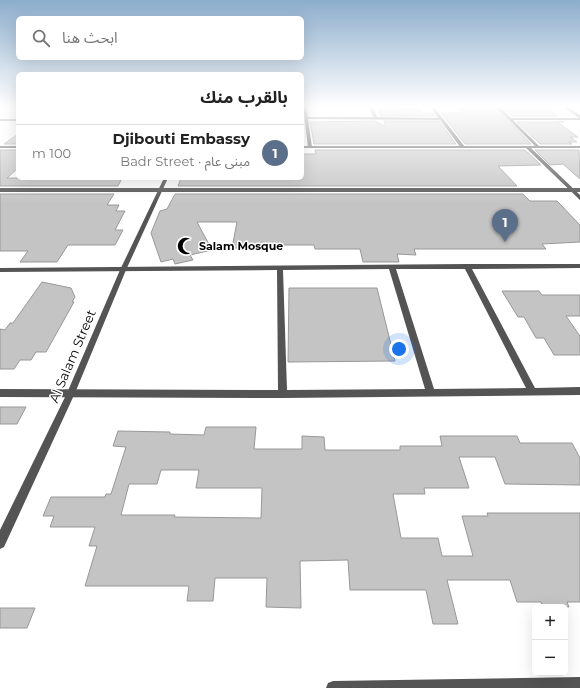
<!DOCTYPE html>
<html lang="ar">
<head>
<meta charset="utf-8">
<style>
  :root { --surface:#fff; --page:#f6f6f6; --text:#222; --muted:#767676; --line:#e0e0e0; --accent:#000 }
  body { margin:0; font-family:Montserrat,"Noto Sans Arabic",sans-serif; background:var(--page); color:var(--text); direction:rtl }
  .controls { position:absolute; right:12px; bottom:12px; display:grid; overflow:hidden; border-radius:6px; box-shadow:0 4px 16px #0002 }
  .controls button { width:36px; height:36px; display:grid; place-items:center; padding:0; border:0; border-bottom:1px solid var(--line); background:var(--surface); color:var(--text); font:20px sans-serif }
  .you { position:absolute; left:399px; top:349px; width:14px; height:14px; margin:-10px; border:3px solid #fff; border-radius:50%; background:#1a73e8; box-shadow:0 0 0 6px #1a73e833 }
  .badge { display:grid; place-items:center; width:26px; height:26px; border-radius:50%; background:var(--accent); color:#fff; font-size:13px; font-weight:700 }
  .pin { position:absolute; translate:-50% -33px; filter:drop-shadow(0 1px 2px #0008) }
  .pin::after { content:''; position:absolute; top:21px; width:14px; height:12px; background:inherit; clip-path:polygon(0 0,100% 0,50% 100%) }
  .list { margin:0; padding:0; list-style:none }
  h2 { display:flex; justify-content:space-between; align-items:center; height:52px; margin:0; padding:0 16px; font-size:17px }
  h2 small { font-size:13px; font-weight:400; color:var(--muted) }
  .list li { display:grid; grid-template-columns:26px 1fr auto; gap:12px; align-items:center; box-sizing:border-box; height:56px; padding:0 16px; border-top:1px solid var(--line) }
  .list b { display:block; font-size:15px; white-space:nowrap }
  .list p { margin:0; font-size:13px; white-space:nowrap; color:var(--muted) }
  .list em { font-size:13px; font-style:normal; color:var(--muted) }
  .icon { flex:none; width:22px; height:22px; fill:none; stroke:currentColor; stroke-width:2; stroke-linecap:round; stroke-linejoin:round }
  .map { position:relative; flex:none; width:580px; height:688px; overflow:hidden; direction:ltr }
  .search { position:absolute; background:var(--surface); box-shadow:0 4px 16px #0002; left:16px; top:16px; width:288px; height:44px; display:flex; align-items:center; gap:10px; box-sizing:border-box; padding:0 14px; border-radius:6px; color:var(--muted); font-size:15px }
  .panel { position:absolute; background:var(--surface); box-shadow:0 4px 16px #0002; left:16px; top:72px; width:288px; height:108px; border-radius:6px; direction:rtl }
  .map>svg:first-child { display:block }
  .building { fill:#c4c4c4; stroke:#989898; fill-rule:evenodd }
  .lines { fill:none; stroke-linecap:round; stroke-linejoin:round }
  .minor { fill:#545454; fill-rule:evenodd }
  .tertiary { fill:#545454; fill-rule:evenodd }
  .labels { text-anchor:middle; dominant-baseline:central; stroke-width:3; stroke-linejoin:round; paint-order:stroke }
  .far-poi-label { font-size:11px; font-weight:bold; fill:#000; stroke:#fff; text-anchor:start }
  .street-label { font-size:13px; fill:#000; stroke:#fff }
</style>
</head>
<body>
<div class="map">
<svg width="580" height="688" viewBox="0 0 580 688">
  <rect width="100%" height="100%" fill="#fff"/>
  <g class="building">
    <path d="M 380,107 L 420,109 L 423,113 L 432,113 L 435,116 L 381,116 L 378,109 L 380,109 Z"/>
    <path d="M 479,107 L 495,107 L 531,144 L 465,144 L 441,113 L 463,113 L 460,108 Z"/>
    <path d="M 502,107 L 546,107 L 558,116 L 512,116 Z"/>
    <path d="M 375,121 L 386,127 L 384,121 L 439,121 L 456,144 L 314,144 L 310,122 Z"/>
    <path d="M 517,122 L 564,122 L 557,122 L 578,137 L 570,137 L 577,142 L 569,142 L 572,144 L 540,144 Z"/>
    <path d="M 18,134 L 18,144 L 4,144 Z"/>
    <path d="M 0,150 L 18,150 L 18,168 L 7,178 L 122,178 L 118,186 L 0,186 Z"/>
    <path d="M 315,150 L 525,150 L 541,165 L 498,166 L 517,186 L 178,186 L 181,178 L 302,178 L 302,154 L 316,154 Z"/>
    <path d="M 535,150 L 579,150 L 580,179 L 563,164 L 550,165 Z"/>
    <path d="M 0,194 L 114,194 L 107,205 L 119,205 L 116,211 L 125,211 L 115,230 L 123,230 L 115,245 L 68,245 L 57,262 L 20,262 L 28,251 L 0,251 Z"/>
    <path d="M 175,194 L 523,194 L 530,201 L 557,201 L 580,225 L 580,242 L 542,244 L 546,249 L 414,249 L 416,255 L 397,254 L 399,262 L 363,262 L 360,249 L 315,249 L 314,245 L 268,245 L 267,248 L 232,248 L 237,222 L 197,222 L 212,250 L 190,255 L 193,260 L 175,264 L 173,259 L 161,262 L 151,233 L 160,211 L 167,209 Z"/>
    <path d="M 42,282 L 71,288 L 75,297 L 72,302 L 74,302 L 46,352 L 36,352 L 31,360 L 20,360 L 14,369 L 0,369 L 0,329 L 5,330 L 10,323 L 13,323 Z"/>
    <path d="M 289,288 L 377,288 L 395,361 L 288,362 Z"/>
    <path d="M 502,291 L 539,291 L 542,295 L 580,295 L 580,316 L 566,316 L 580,336 L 580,355 L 554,355 L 544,338 L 536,338 L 524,317 L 518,317 Z"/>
    <path d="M 0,407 L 26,407 L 17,424 L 0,424 Z"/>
    <path d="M 206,427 L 256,427 L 254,449 L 302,449 L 302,436 L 324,437 L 325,450 L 400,450 L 400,446 L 442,446 L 440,436 L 517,436 L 520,443 L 572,443 L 580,458 L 580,485 L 505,484 L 495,457 L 459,457 L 469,488 L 424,488 L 425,494 L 393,494 L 401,538 L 438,538 L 442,556 L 473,556 L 462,516 L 488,516 L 487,513 L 580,513 L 580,602 L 567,602 L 569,607 L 543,607 L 541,602 L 517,602 L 510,580 L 447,580 L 458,624 L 433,624 L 426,590 L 350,590 L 348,560 L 300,561 L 301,608 L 266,607 L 267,578 L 215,578 L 213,601 L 187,601 L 189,586 L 85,586 L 97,546 L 89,546 L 95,527 L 50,527 L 54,516 L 43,516 L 51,497 L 105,497 L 106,494 L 111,494 L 126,447 L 113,446 L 118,431 L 170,432 L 170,434 L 204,435 ZM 161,470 L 199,470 L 196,488 L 262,488 L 261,518 L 174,517 L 175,515 L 121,515 L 129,484 L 157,484 Z"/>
    <path d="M 0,608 L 35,608 L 27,628 L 0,628 Z"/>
  </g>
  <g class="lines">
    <g class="minor">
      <path d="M 303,107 L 307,107 L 308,117 L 373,117 L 369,107 L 373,107 L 377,117 L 438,118 L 430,107 L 434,107 L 465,147 L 461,148 L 440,120 L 308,119 L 312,147 L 310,148 L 308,147 Z"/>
      <path d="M 496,107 L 500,107 L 511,118 L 579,118 L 563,107 L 568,107 L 580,115 L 580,120 L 513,120 L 539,146 L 539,148 L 537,148 Z"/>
      <rect x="0" y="119" width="18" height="2"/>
      <rect x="0" y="188" width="580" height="4"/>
      <path d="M 467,264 L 580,264 L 580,268 L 472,269 L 535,388 L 580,387 L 580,395 L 283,398 L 0,397 L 0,389 L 278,390 L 277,270 L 0,272 L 0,268 ZM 389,269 L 425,389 L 287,390 L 283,270 ZM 396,269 L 465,269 L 526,388 L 434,389 Z"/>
      <path d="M 580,677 L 580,688 L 326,688 L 328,683 L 333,681 Z"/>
    </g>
    <g class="tertiary">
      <rect x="0" y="146" width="18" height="2"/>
      <path d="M 302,146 L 580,146 L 580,148 L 531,148 L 580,195 L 580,200 L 526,148 L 302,148 Z"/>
      <path d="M 164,178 L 168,178 L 126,270 L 75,393 L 4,547 L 0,549 L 0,530 L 67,393 L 120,270 Z"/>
    </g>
  </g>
  <linearGradient id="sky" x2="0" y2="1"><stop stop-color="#8cadcc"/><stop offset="0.52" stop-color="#fff"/><stop offset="1" stop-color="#fff" stop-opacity="0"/></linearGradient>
  <rect width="580" height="204" fill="url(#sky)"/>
  <defs>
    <g id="mosque-bare" transform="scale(1.38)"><path d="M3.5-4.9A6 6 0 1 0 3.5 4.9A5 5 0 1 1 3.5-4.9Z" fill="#000" stroke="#fff" stroke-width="2.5" paint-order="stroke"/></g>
  </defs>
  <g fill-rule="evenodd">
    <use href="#mosque-bare" x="186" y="246"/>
  </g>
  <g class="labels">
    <g class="far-poi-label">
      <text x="199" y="246">Salam Mosque</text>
    </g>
    <g class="street-label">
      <text transform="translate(72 356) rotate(-67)">Al Salam Street</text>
    </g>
  </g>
</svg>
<div class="controls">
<button>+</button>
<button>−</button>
</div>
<div class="you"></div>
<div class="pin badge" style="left:505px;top:242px;background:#5c6f8a">1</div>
<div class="search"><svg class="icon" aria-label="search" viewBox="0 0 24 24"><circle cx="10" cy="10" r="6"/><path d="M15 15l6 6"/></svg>ابحث هنا</div>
<section class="panel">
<h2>بالقرب منك<small></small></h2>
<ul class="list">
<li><span class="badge" style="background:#5c6f8a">1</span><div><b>Djibouti Embassy</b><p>مبنى عام · Badr Street</p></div><em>100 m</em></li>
</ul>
</section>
</div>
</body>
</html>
